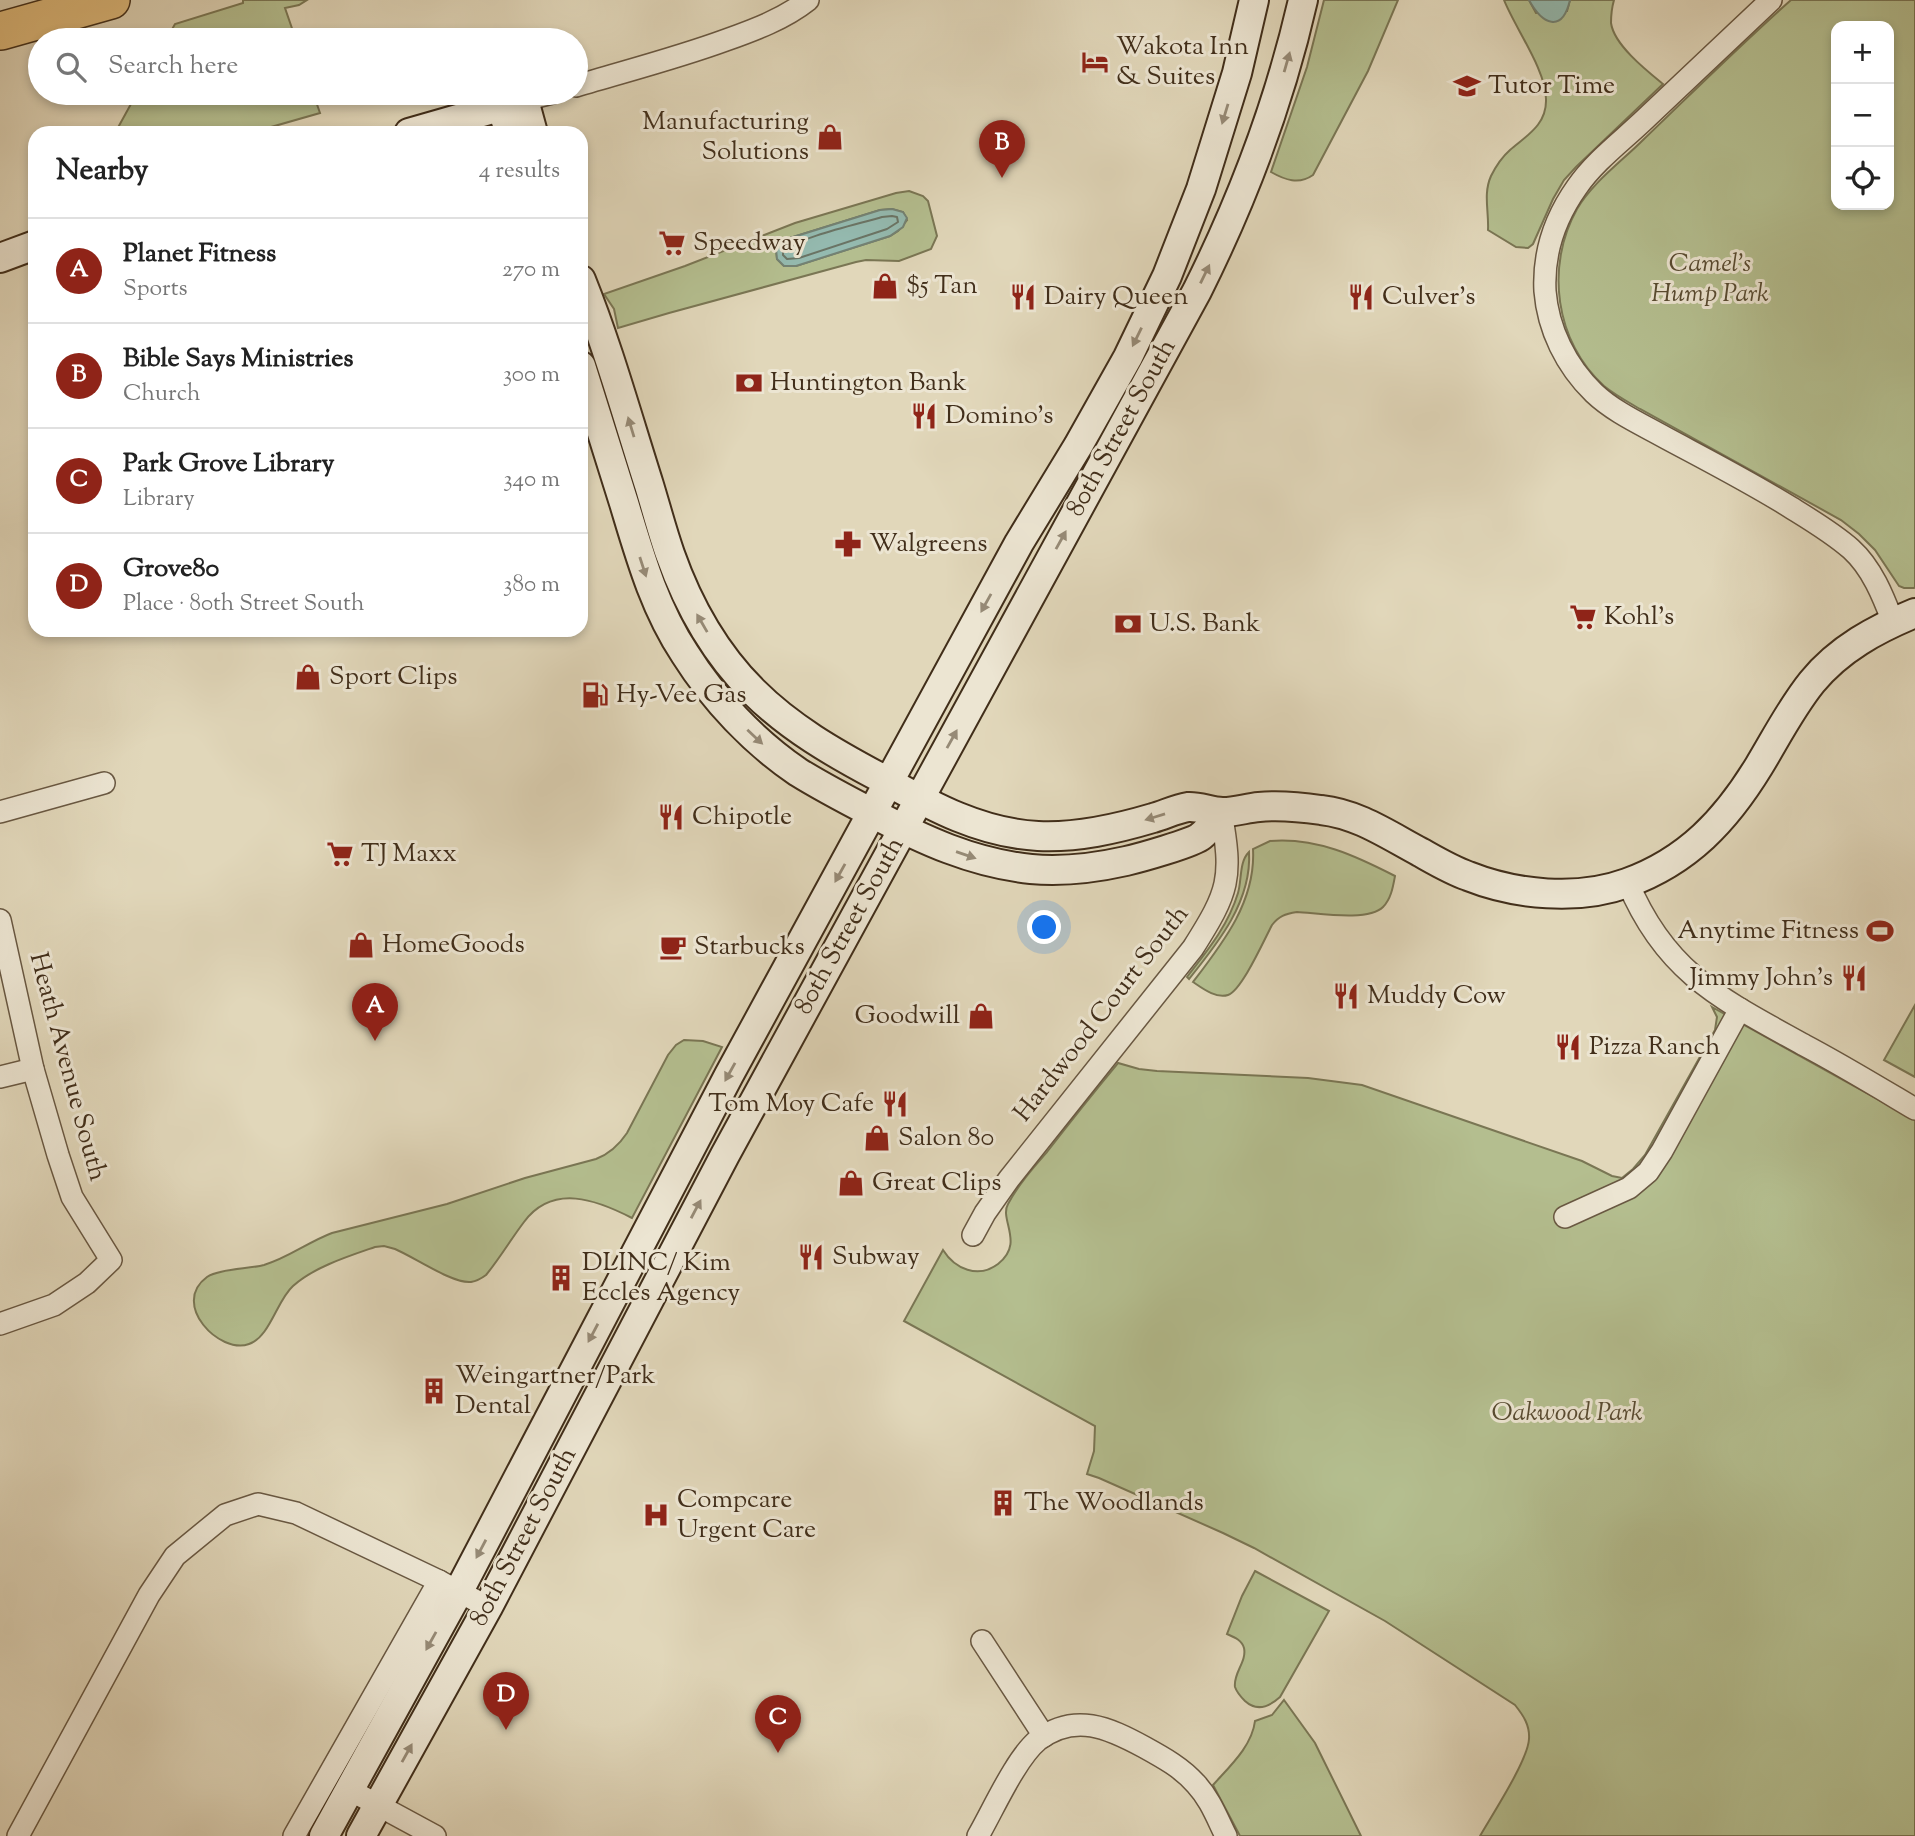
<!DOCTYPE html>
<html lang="en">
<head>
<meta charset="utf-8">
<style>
  :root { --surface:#fff; --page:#f6f6f6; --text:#222; --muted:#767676; --line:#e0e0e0; --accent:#8f2418 }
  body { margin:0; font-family:"Sorts Mill Goudy",serif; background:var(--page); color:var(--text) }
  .controls { position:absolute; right:21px; top:21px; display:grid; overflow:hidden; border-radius:14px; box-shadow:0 4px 10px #0003 }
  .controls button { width:63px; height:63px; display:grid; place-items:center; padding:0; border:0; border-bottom:2px solid var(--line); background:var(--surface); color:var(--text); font:35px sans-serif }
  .you { position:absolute; left:1045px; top:928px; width:24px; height:24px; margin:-18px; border:5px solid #fff; border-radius:50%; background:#1a73e8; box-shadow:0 0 0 10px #1a73e833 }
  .badge { display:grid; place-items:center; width:46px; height:46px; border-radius:50%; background:var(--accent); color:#fff; font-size:23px; font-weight:700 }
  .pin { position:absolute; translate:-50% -58px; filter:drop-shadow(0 2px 4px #0008) }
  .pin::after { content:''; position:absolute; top:37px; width:24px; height:21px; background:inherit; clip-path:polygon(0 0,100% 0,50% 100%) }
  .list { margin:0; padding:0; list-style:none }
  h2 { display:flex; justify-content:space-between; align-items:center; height:91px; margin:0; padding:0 28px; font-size:30px }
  h2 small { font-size:23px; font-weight:400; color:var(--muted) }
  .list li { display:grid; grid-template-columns:46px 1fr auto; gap:21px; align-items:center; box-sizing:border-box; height:105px; padding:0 28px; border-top:2px solid var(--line) }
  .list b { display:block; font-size:26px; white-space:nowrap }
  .list p { margin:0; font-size:23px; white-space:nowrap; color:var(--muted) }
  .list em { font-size:23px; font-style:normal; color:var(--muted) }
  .icon { flex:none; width:38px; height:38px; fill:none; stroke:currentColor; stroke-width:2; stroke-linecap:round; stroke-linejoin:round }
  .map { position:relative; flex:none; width:1915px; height:1836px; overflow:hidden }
  .search { position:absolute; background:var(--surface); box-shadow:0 4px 10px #0003; left:28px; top:28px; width:560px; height:77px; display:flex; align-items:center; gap:18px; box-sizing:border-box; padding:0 24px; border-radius:38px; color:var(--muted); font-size:26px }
  .panel { position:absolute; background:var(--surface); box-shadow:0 4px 10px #0003; left:28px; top:126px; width:560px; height:511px; border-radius:21px }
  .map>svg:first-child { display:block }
  .green { fill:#b4be8f; stroke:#7a7654; stroke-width:2; fill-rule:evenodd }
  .water { fill:#94bab0; stroke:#738274; stroke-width:2 }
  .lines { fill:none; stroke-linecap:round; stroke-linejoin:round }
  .shore { stroke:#6a7465; stroke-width:2 }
  .street-casing { stroke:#695842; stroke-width:24 }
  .secondary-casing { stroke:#412e1a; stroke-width:32 }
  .highway-casing { stroke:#412e1a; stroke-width:40 }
  .street { stroke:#ece5d2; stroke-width:21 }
  .secondary { stroke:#ece5d2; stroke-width:28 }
  .highway { stroke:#e0bc7d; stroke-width:37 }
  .oneway { fill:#968a76 }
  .labels { text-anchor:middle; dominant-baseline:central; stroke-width:6; stroke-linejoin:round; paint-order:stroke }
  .poi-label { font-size:26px; fill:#412e1a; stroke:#ece5d2; text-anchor:start }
  .park-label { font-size:26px; font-style:italic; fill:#584b31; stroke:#ece5d2 }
  .street-label { font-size:26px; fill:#412e1a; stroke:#ece5d2 }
</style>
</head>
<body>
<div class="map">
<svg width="1915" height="1836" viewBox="0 0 1915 1836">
  <rect width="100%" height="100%" fill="#e1d7ba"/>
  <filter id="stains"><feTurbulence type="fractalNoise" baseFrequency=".00286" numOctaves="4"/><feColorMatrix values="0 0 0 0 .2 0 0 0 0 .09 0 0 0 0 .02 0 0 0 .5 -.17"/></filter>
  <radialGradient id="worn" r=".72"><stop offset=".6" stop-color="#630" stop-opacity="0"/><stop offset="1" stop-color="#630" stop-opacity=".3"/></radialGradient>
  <g class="green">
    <path d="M 243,0 L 307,0 L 299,5 L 285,8 L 296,40 L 166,40 L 175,24 L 243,3 Z"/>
    <path d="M 1324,0 L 1398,0 L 1368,71 L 1313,175 C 1299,185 1285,180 1271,172 L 1307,67 Z"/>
    <path d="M 1504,0 L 1529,0 L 1536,13 L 1567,11 L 1570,0 L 1614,0 C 1612,7 1611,16 1611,23 C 1614,45 1647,71 1663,84 L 1576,167 L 1564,180 L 1553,199 L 1533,244 L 1528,248 L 1516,247 L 1488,230 C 1489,211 1483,194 1491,176 C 1496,166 1502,157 1510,150 C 1526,136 1547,125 1546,99 C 1546,70 1515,28 1504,0 Z"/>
    <path d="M 1791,0 L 1915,0 L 1915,587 L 1914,588 L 1904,588 L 1899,586 L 1875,550 L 1859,534 L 1841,520 L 1640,409 C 1628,402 1615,395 1604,386 C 1555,342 1545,266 1577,209 C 1593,182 1621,162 1643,140 C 1692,93 1740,45 1791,0 ZM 1836,26 L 1889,26 L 1889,205 L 1836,205 Z"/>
    <path d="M 137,93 L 313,93 L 320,113 L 250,133 L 115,133 Z"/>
    <path d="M 909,191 L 923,196 L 928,201 L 937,236 L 931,249 L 899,261 L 866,260 L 856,262 L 669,313 L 618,328 L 614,309 L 604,294 L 685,266 L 795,223 L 896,193 ZM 892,209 L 903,212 L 907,220 L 898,231 L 890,236 L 796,266 L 784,266 L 777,259 L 776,249 L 790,238 L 880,210 Z"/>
    <path d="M 1270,841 C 1316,837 1356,856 1395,876 C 1393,887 1391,899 1383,907 C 1368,922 1318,913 1297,912 C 1285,914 1279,916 1272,925 C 1264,940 1242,990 1228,995 C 1216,999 1202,988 1193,982 C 1223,943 1256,901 1253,849 Z"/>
    <path d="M 1249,852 C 1252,901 1218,943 1189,979 L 1187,977 C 1207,951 1228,926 1238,893 C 1242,879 1239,862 1249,852 Z"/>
    <path d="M 1915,1005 L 1915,1077 L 1884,1060 Z"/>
    <path d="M 1712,1007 L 1915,1120 L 1915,1836 L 1480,1836 C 1492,1815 1528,1760 1529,1739 C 1530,1725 1523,1715 1515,1705 L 1385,1621 L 1254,1548 L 1223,1533 L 1099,1478 L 1087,1474 L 1094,1451 L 1095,1426 L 904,1321 L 943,1250 C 955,1269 978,1279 998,1264 C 1025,1243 999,1220 1008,1204 C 1018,1185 1033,1168 1047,1152 C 1070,1122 1094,1092 1118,1063 L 1139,1069 L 1157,1071 L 1308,1078 L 1362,1085 L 1582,1161 L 1612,1176 L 1622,1178 L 1633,1169 L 1645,1155 L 1715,1030 L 1717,1017 Z"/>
    <path d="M 684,1040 L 703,1041 L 722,1047 L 632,1218 C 597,1200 553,1183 524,1222 C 511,1239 500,1258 486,1275 C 482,1278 477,1281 471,1282 C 453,1284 414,1257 395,1249 L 384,1246 L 375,1247 C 349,1256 314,1267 293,1286 C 277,1300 270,1337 249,1344 C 220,1355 170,1304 207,1277 C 218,1269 249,1269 264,1265 C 288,1258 308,1242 332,1233 L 447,1204 L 525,1178 L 596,1159 C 609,1154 619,1145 627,1133 L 668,1055 L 676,1045 Z"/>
    <path d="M 1255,1571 L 1329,1611 L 1280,1697 C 1269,1707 1257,1712 1245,1701 C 1241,1697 1237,1693 1235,1687 C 1233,1673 1247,1662 1244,1648 C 1242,1640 1234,1637 1227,1634 L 1242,1596 Z"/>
    <path d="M 1284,1700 L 1315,1743 L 1361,1836 L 1240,1836 L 1213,1785 C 1230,1766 1252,1746 1255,1721 L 1272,1715 Z"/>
  </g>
  <g class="water">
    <path d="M 1529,0 L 1570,0 C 1562,34 1542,24 1529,0 Z"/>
    <path d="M 892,209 L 903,212 L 907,218 L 903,227 L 890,236 L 796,266 L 784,266 L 777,259 L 776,249 L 790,238 L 880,210 Z"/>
  </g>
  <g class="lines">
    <path class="shore" d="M 892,216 L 897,217 L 898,222 L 887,229 L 799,258 L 787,259 L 783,255 L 783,252 C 798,237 859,224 882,217 Z"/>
    <g class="street-casing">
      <g id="street">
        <path d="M 1771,0 C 1729,40 1686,80 1644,120 C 1622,141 1595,161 1577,187 C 1555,218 1543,252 1545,291 C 1548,329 1566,366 1594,393 C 1614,412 1641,424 1666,438 C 1707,460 1750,482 1790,507 C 1811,520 1833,533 1851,549 C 1872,568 1883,596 1893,622"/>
        <path d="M 576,86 C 626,71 677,58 726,40 C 754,30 784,19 808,0"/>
        <path d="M 524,100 L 552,93"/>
        <path d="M 0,812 L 104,783"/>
        <path d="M 1628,883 C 1666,974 1723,1000 1804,1045 C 1842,1065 1878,1087 1915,1109"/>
        <path d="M 0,920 L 33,1069 L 58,1155 L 72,1197 L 111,1260 L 87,1283 L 54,1305 L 0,1324"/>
        <path d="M 0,1077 L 33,1069"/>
        <path d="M 1565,1217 L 1629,1188 L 1648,1172 L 1662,1151 L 1740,1009"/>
        <path d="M 973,1235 L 985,1213 L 1009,1179 L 1193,948 C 1229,891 1233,879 1221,812"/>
        <path d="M 982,1641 L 1044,1736"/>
        <path d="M 350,1790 L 435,1836"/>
        <path d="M 18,1836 L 149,1595 L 175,1556 L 225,1515 L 258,1504 L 296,1513 L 439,1581 L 488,1607"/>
        <path d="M 294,1836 L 439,1581"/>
        <path d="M 978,1836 C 993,1810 1016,1758 1038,1740 C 1075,1712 1109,1728 1144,1747 C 1164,1758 1182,1768 1196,1784 C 1210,1799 1217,1818 1226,1836"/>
      </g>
    </g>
    <g class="secondary-casing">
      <g id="secondary">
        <path d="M 501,106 L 510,133"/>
        <path d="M 409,133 L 524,100 L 533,133"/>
        <path d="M 0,258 L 35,245"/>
        <path d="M 581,280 C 608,347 627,416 649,485 C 656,508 662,531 670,554 C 688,605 715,653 753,691 C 790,728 834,753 879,777 C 930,805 979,833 1038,836 C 1077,838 1116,829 1153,818 C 1164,815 1176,809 1188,807 C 1199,806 1211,812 1223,812 C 1235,812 1247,808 1259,807 C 1280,805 1300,807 1321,810 C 1358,814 1388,835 1420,852 C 1436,861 1451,870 1468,876 C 1516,895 1578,901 1627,883 C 1688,861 1726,820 1759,766 C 1776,738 1791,708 1812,682 C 1839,649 1876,629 1915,613"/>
        <path d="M 581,366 C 595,412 610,457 624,503 C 640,556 654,607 685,654 C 714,700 754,742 798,772 C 822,787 847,800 872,813 C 923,840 973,863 1031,869 C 1063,872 1095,868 1126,861 C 1139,858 1193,843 1201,836 C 1209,830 1215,820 1221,812"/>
        <path d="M 324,1836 L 459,1591 L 729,1075 L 1019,543 L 1078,446 L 1128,357 L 1167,276 L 1201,189 L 1237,73 L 1254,0"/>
        <path d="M 361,1836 L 488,1607 L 725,1155 L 1197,291 C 1243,199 1280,101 1303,0"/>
      </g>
    </g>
    <g class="highway-casing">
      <path id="highway" d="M 1,31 L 111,0"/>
    </g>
    <use href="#street" class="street"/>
    <use href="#secondary" class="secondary"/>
    <use href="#highway" class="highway"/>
  </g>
  <defs><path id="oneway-solid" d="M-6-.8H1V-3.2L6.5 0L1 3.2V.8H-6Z" transform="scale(1.75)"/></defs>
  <g class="oneway">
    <use href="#oneway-solid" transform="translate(1287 62) rotate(-74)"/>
    <use href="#oneway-solid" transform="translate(1225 114) rotate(107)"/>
    <use href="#oneway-solid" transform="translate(1205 274) rotate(-64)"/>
    <use href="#oneway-solid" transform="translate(1137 337) rotate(116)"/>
    <use href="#oneway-solid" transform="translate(631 427) rotate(-107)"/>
    <use href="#oneway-solid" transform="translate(1061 540) rotate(-61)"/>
    <use href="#oneway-solid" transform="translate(643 567) rotate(72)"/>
    <use href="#oneway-solid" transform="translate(986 603) rotate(119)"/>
    <use href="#oneway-solid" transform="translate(702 623) rotate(-120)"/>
    <use href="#oneway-solid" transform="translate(755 737) rotate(43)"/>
    <use href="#oneway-solid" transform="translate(952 739) rotate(-61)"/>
    <use href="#oneway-solid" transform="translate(1155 817) rotate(163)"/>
    <use href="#oneway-solid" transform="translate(966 855) rotate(19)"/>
    <use href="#oneway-solid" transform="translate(840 873) rotate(119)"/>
    <use href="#oneway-solid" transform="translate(730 1072) rotate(119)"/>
    <use href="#oneway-solid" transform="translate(696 1209) rotate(-62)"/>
    <use href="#oneway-solid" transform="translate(593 1333) rotate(118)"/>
    <use href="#oneway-solid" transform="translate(481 1549) rotate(118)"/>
    <use href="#oneway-solid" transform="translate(431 1641) rotate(119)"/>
    <use href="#oneway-solid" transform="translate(407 1753) rotate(-61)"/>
  </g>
  <defs>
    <g id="hotel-bare" transform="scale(2.1)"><path d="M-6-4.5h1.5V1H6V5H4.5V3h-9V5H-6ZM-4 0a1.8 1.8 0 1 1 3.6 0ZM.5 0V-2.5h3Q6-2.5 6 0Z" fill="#8f2418" stroke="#ece5d2" stroke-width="2.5" paint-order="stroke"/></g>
    <g id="school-bare" transform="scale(2.1)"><path d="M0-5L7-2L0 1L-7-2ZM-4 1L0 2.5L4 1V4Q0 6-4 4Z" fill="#8f2418" stroke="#ece5d2" stroke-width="2.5" paint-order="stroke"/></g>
    <g id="shop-bare" transform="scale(2.1)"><path d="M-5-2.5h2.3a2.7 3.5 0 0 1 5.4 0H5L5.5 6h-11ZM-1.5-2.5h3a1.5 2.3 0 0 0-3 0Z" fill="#8f2418" stroke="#ece5d2" stroke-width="2.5" paint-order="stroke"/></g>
    <g id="supermarket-bare" transform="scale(2.1)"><path d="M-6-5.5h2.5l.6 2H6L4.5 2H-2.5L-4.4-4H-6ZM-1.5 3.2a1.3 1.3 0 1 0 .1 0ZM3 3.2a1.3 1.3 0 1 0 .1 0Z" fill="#8f2418" stroke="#ece5d2" stroke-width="2.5" paint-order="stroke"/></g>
    <g id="restaurant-bare" transform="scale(2.1)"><path d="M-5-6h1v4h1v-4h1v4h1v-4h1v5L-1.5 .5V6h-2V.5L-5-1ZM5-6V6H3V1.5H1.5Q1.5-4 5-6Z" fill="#8f2418" stroke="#ece5d2" stroke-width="2.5" paint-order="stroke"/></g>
    <g id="bank-bare" transform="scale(2.1)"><path d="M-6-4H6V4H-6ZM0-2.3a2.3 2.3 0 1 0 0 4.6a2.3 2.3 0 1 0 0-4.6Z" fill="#8f2418" stroke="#ece5d2" stroke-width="2.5" paint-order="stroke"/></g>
    <g id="pharmacy-bare" transform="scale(2.1)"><path d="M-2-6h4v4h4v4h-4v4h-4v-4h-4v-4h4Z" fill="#8f2418" stroke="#ece5d2" stroke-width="2.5" paint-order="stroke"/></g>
    <g id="fuel-bare" transform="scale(2.1)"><path d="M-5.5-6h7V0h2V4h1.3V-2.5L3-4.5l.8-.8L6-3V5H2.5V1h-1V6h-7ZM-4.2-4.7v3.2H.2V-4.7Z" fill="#8f2418" stroke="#ece5d2" stroke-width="2.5" paint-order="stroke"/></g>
    <g id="stadium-bare" transform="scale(2.1)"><path d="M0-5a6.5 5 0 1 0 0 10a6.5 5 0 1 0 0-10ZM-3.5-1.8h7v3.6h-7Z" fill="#8f2418" stroke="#ece5d2" stroke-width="2.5" paint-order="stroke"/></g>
    <g id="cafe-bare" transform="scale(2.1)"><path d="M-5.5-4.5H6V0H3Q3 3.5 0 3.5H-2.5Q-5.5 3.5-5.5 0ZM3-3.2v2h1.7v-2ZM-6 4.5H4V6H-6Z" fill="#8f2418" stroke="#ece5d2" stroke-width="2.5" paint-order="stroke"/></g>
    <g id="building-bare" transform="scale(2.1)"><path d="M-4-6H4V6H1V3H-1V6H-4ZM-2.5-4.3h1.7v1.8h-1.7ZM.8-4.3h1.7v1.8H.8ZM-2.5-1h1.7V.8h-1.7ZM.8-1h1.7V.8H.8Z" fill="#8f2418" stroke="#ece5d2" stroke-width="2.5" paint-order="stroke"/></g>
    <g id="hospital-bare" transform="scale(2.1)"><path d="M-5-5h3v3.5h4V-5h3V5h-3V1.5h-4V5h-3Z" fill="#8f2418" stroke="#ece5d2" stroke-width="2.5" paint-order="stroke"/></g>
  </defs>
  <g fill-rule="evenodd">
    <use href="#hotel-bare" x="1095" y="62"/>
    <use href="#school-bare" x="1467" y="86"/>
    <use href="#shop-bare" x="830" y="137"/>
    <use href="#supermarket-bare" x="672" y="243"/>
    <use href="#shop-bare" x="885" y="286"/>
    <use href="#restaurant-bare" x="1023" y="297"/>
    <use href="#restaurant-bare" x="1361" y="297"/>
    <use href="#bank-bare" x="749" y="383"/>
    <use href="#restaurant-bare" x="924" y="416"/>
    <use href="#pharmacy-bare" x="848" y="544"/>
    <use href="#supermarket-bare" x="1583" y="617"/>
    <use href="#bank-bare" x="1128" y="624"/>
    <use href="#shop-bare" x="308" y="677"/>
    <use href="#fuel-bare" x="595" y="695"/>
    <use href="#restaurant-bare" x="671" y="817"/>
    <use href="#supermarket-bare" x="340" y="854"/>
    <use href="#stadium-bare" x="1880" y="931"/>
    <use href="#shop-bare" x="361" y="945"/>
    <use href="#cafe-bare" x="673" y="947"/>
    <use href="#restaurant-bare" x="1854" y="978"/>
    <use href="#restaurant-bare" x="1346" y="996"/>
    <use href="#shop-bare" x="981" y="1016"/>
    <use href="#restaurant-bare" x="1568" y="1047"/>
    <use href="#restaurant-bare" x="895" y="1104"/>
    <use href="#shop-bare" x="877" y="1138"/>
    <use href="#shop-bare" x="851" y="1183"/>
    <use href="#restaurant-bare" x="811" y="1257"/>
    <use href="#building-bare" x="561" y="1278"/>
    <use href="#building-bare" x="434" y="1391"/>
    <use href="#building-bare" x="1003" y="1503"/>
    <use href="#hospital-bare" x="656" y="1515"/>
  </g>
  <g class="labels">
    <g class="poi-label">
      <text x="1116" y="47">Wakota Inn<tspan x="1116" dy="30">&amp; Suites</tspan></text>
      <text x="1488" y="86">Tutor Time</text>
      <text x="809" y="122" text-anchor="end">Manufacturing<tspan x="809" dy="30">Solutions</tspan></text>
      <text x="693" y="243">Speedway</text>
      <text x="906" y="286">$5 Tan</text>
      <text x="1044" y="297">Dairy Queen</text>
      <text x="1382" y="297">Culver's</text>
      <text x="770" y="383">Huntington Bank</text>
      <text x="945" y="416">Domino's</text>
      <text x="869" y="544">Walgreens</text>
      <text x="1604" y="617">Kohl's</text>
      <text x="1149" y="624">U.S. Bank</text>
      <text x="329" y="677">Sport Clips</text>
      <text x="616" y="695">Hy-Vee Gas</text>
      <text x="692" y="817">Chipotle</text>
      <text x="361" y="854">TJ Maxx</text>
      <text x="1859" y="931" text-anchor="end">Anytime Fitness</text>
      <text x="382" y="945">HomeGoods</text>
      <text x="694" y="947">Starbucks</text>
      <text x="1833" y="978" text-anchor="end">Jimmy John's</text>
      <text x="1367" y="996">Muddy Cow</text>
      <text x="960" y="1016" text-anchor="end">Goodwill</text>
      <text x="1589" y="1047">Pizza Ranch</text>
      <text x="874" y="1104" text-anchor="end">Tom Moy Cafe</text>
      <text x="898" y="1138">Salon 80</text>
      <text x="872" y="1183">Great Clips</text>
      <text x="832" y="1257">Subway</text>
      <text x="582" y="1263">DLINC/ Kim<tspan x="582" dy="30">Eccles Agency</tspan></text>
      <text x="455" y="1376">Weingartner/Park<tspan x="455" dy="30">Dental</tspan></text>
      <text x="677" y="1500">Compcare<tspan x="677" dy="30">Urgent Care</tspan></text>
      <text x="1024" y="1503">The Woodlands</text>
    </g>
    <g class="park-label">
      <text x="1710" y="264">Camel's<tspan x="1710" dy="30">Hump Park</tspan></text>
      <text x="1567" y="1413">Oakwood Park</text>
    </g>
    <g class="street-label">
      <text transform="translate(1122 428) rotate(-61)">80th Street South</text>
      <text transform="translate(850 926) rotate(-61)">80th Street South</text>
      <text transform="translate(1102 1014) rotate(-52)">Hardwood Court South</text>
      <text transform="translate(67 1067) rotate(75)">Heath Avenue South</text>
      <text transform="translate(524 1537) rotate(-62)">80th Street South</text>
    </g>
  </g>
  <rect width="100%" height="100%" filter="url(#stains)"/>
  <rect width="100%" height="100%" fill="url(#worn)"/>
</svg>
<div class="controls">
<button>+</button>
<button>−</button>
<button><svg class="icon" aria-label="locate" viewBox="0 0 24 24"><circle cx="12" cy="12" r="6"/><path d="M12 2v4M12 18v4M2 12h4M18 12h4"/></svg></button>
</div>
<div class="you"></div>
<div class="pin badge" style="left:375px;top:1041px">A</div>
<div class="pin badge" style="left:1002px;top:178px">B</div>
<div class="pin badge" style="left:778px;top:1753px">C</div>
<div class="pin badge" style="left:506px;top:1730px">D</div>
<div class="search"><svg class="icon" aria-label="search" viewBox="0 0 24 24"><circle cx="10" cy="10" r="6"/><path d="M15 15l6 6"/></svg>Search here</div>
<section class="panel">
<h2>Nearby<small>4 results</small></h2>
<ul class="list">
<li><span class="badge">A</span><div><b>Planet Fitness</b><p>Sports</p></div><em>270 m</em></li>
<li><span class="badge">B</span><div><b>Bible Says Ministries</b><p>Church</p></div><em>300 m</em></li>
<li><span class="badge">C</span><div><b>Park Grove Library</b><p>Library</p></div><em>340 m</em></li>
<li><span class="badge">D</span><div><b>Grove80</b><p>Place · 80th Street South</p></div><em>380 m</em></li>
</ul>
</section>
</div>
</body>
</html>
